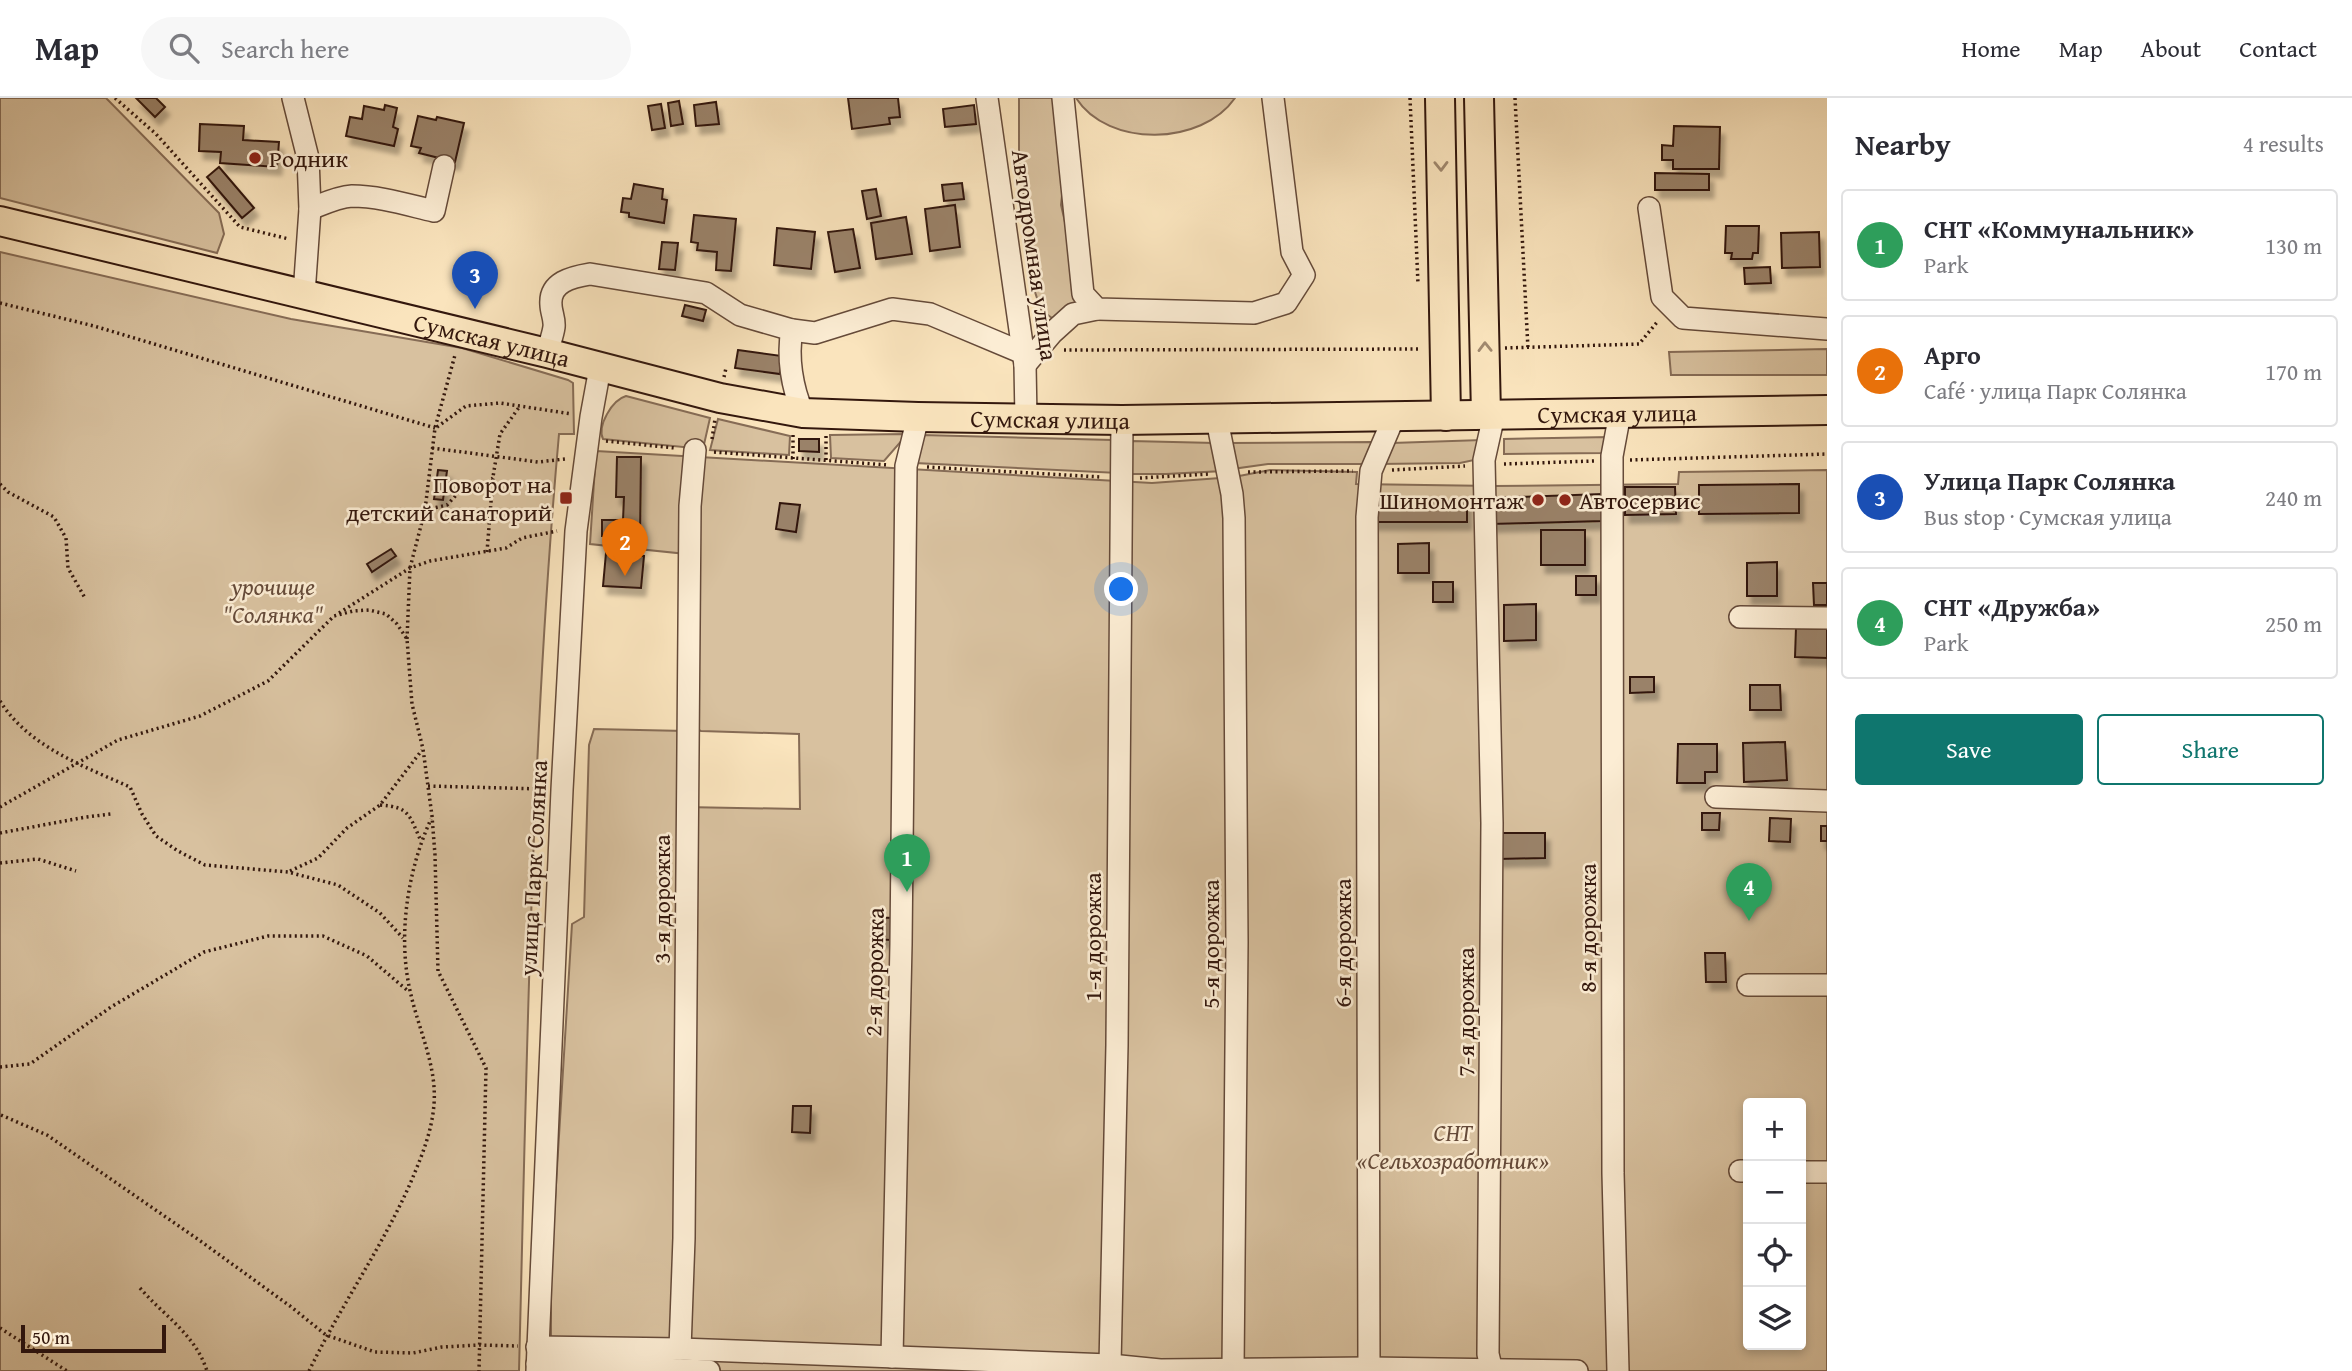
<!DOCTYPE html>
<html lang="en">
<head>
<meta charset="utf-8">
<style>
  :root { --surface:#fff; --page:#f7f7f7; --text:#2b2b33; --muted:#7c7c81; --line:#e1e1e2; --accent:#0f766e }
  body { margin:0; font-family:"Gentium Book Plus",serif; background:var(--page); color:var(--text) }
  .controls { position:absolute; right:21px; bottom:21px; display:grid; overflow:hidden; border-radius:7px; box-shadow:0 4px 10px #0003 }
  .controls button { width:63px; height:63px; display:grid; place-items:center; padding:0; border:0; border-bottom:2px solid var(--line); background:var(--surface); color:var(--text); font:35px sans-serif }
  .scale { position:absolute; left:21px; bottom:18px; width:145px; box-sizing:border-box; padding-left:7px; border:4px solid #33170d; border-top:0; font-size:19px; line-height:24px; white-space:nowrap; color:#33170d; -webkit-text-stroke:5px #fcedd4; paint-order:stroke }
  .you { position:absolute; left:1122px; top:492px; width:24px; height:24px; margin:-18px; border:5px solid #fff; border-radius:50%; background:#1a73e8; box-shadow:0 0 0 10px #1a73e833 }
  .badge { display:grid; place-items:center; width:46px; height:46px; border-radius:50%; background:var(--accent); color:#fff; font-size:23px; font-weight:700 }
  .pin { position:absolute; translate:-50% -58px; filter:drop-shadow(0 2px 4px #0008) }
  .pin::after { content:''; position:absolute; top:37px; width:24px; height:21px; background:inherit; clip-path:polygon(0 0,100% 0,50% 100%) }
  .list { margin:0; padding:0; list-style:none }
  h2 { display:flex; justify-content:space-between; align-items:center; height:91px; margin:0; padding:0 28px; font-size:30px }
  h2 small { font-size:23px; font-weight:400; color:var(--muted) }
  .list li { display:grid; grid-template-columns:46px 1fr auto; gap:21px; align-items:center; box-sizing:border-box; height:112px; margin:0 14px 14px; padding:0 14px; border:2px solid var(--line); border-radius:7px }
  .list b { display:block; font-size:26px; white-space:nowrap }
  .list p { margin:0; font-size:23px; white-space:nowrap; color:var(--muted) }
  .list em { font-size:23px; font-style:normal; color:var(--muted) }
  .actions { display:flex; gap:14px; padding:21px 28px }
  .actions a { flex:1; padding:16px 0; border:2px solid var(--accent); border-radius:7px; text-align:center; font-size:24px; color:var(--accent) }
  .actions .main { background:var(--accent); color:#fff }
  .icon { flex:none; width:38px; height:38px; fill:none; stroke:currentColor; stroke-width:2; stroke-linecap:round; stroke-linejoin:round }
  .map { position:relative; flex:none; width:1827px; height:1273px; overflow:hidden }
  header { display:flex; align-items:center; gap:42px; box-sizing:border-box; height:98px; padding:0 35px; background:var(--surface); border-bottom:2px solid var(--line) }
  header strong { font-size:33px }
  nav { display:flex; gap:38px; margin-inline-start:auto; font-size:24px }
  .search { width:490px; height:63px; background:var(--page); display:flex; align-items:center; gap:18px; box-sizing:border-box; padding:0 24px; border-radius:38px; color:var(--muted); font-size:26px }
  main { display:flex }
  aside { flex:1; background:var(--surface) }
  .map>svg:first-child { display:block }
  .green { fill:#d8c19f; stroke:#866c56; stroke-width:2; fill-rule:evenodd }
  .building { fill:#9a8269; stroke:#33170d; stroke-width:2; filter:url(#shadow) }
  .lines { fill:none; stroke-linecap:round; stroke-linejoin:round }
  .minor-casing { stroke:#654a39; stroke-width:24 }
  .major-casing { stroke:#33170d; stroke-width:32 }
  .path { stroke:#33170d; stroke-width:3.5; stroke-dasharray:2 3.5; stroke-linecap:butt }
  .minor { stroke:#fcedd4; stroke-width:21 }
  .major { stroke:#fae4bd; stroke-width:28 }
  .oneway { stroke:#a0886e }
  .poi-dot { fill:#8f2418; stroke:#fcedd4; stroke-width:2.5 }
  .labels { text-anchor:middle; dominant-baseline:central; stroke-width:5; stroke-linejoin:round; paint-order:stroke }
  .poi-label { font-size:24px; fill:#33170d; stroke:#fcedd4; text-anchor:start }
  .street-label { font-size:24px; fill:#33170d; stroke:#fcedd4 }
  .park-label { font-size:24px; font-style:italic; fill:#654a39; stroke:#fcedd4 }
</style>
</head>
<body>
<header>
<strong>Map</strong>
<div class="search"><svg class="icon" aria-label="search" viewBox="0 0 24 24"><circle cx="10" cy="10" r="6"/><path d="M15 15l6 6"/></svg>Search here</div>
<nav><a>Home</a><a>Map</a><a>About</a><a>Contact</a></nav>
</header>
<main>
<div class="map">
<svg width="1827" height="1273" viewBox="0 0 1827 1273">
  <defs>
    <filter id="shadow"><feDropShadow dx="4.5" dy="8" stdDeviation="2" flood-color="#0004"/></filter>
  </defs>
  <rect width="100%" height="100%" fill="#fae4bd"/>
  <filter id="stains"><feTurbulence type="fractalNoise" baseFrequency=".00286" numOctaves="4"/><feColorMatrix values="0 0 0 0 .2 0 0 0 0 .09 0 0 0 0 .02 0 0 0 .5 -.17"/></filter>
  <radialGradient id="worn" r=".72"><stop offset=".6" stop-color="#630" stop-opacity="0"/><stop offset="1" stop-color="#630" stop-opacity=".3"/></radialGradient>
  <g class="green">
    <path d="M 0,0 L 106,0 L 219,115 L 224,136 L 217,155 L 0,100 Z"/>
    <path d="M 1019,0 L 1055,0 L 1064,79 L 1061,107 L 1069,141 L 1071,161 L 1070,174 L 1077,194 L 1076,207 L 1062,218 L 1052,220 L 1041,212 L 1031,182 L 1033,131 L 1027,116 L 1019,71 Z"/>
    <path d="M 1076,0 L 1235,0 C 1202,48 1108,50 1076,0 Z"/>
    <path d="M 0,154 L 291,221 L 462,250 L 568,282 L 573,285 L 574,336 L 559,336 C 531,648 527,961 519,1273 L 0,1273 Z"/>
    <path d="M 1827,251 L 1827,277 L 1671,277 L 1669,254 Z"/>
    <path d="M 626,298 L 710,320 L 703,351 L 603,341 C 597,328 612,302 626,298 Z"/>
    <path d="M 718,321 L 790,338 L 789,357 L 710,352 Z"/>
    <path d="M 904,336 L 904,340 L 884,363 L 831,360 L 830,337 Z"/>
    <path d="M 922,337 L 1113,342 L 1118,375 L 915,365 Z"/>
    <path d="M 1610,339 L 1605,355 L 1504,356 L 1504,341 Z"/>
    <path d="M 1482,342 L 1479,361 L 1460,365 L 1379,366 L 1392,345 Z"/>
    <path d="M 1131,343 L 1215,345 L 1223,373 L 1166,376 L 1128,376 Z"/>
    <path d="M 1371,344 L 1374,349 L 1363,366 L 1268,366 L 1232,371 L 1232,345 Z"/>
    <path d="M 596,353 L 1152,385 L 1234,379 L 1270,372 L 1357,374 L 1356,386 L 1494,388 L 1678,386 L 1679,374 L 1827,372 L 1827,1273 L 1229,1273 L 551,1248 L 551,1168 L 572,826 L 584,819 L 589,647 L 594,631 L 685,633 L 684,709 L 800,711 L 799,636 L 701,633 L 696,631 L 686,456 L 590,446 ZM 1748,1005 L 1801,1005 L 1801,1247 L 1748,1247 Z"/>
    <path d="M 576,1253 L 1049,1273 L 575,1273 Z"/>
  </g>
  <g class="building">
    <path d="M 136,0 L 156,0 L 165,9 L 155,19 Z"/>
    <path d="M 848,0 L 898,0 L 900,19 L 889,20 L 890,26 L 852,31 Z"/>
    <path d="M 679,3 L 683,26 L 671,28 L 668,5 Z"/>
    <path d="M 716,4 L 719,26 L 696,28 L 694,7 Z"/>
    <path d="M 661,6 L 665,30 L 652,32 L 648,8 Z"/>
    <path d="M 385,7 L 397,10 L 393,29 L 398,31 L 394,48 L 346,38 L 350,19 L 362,21 L 364,8 L 384,12 Z"/>
    <path d="M 974,7 L 976,26 L 945,29 L 943,11 Z"/>
    <path d="M 418,18 L 436,22 L 437,19 L 464,25 L 455,64 L 419,55 L 421,50 L 411,48 Z"/>
    <path d="M 200,26 L 244,28 L 243,42 L 279,44 L 277,69 L 220,65 L 221,54 L 199,53 Z"/>
    <path d="M 1674,28 L 1720,29 L 1719,71 L 1673,71 L 1673,62 L 1662,62 L 1662,47 L 1673,48 Z"/>
    <path d="M 219,69 L 254,110 L 242,120 L 207,79 Z"/>
    <path d="M 1655,75 L 1709,76 L 1709,92 L 1655,92 Z"/>
    <path d="M 962,85 L 964,101 L 944,103 L 942,87 Z"/>
    <path d="M 634,86 L 663,91 L 662,101 L 667,102 L 664,125 L 629,119 L 629,115 L 621,114 L 623,100 L 631,101 Z"/>
    <path d="M 876,91 L 881,118 L 867,121 L 862,93 Z"/>
    <path d="M 955,107 L 960,149 L 930,153 L 925,111 Z"/>
    <path d="M 694,117 L 736,121 L 731,173 L 716,172 L 717,154 L 697,152 L 698,145 L 691,144 Z"/>
    <path d="M 906,119 L 912,156 L 876,161 L 871,125 Z"/>
    <path d="M 1726,128 L 1759,128 L 1758,155 L 1753,155 L 1752,161 L 1731,161 L 1732,155 L 1725,155 Z"/>
    <path d="M 777,130 L 815,134 L 811,171 L 774,167 Z"/>
    <path d="M 853,131 L 860,170 L 835,174 L 828,134 Z"/>
    <path d="M 1819,134 L 1820,169 L 1782,170 L 1781,135 Z"/>
    <path d="M 662,144 L 678,145 L 675,172 L 659,171 Z"/>
    <path d="M 1770,169 L 1771,185 L 1745,186 L 1744,170 Z"/>
    <path d="M 685,207 L 706,212 L 703,223 L 682,218 Z"/>
    <path d="M 738,252 L 782,258 L 780,276 L 735,270 Z"/>
    <path d="M 799,341 L 819,341 L 819,354 L 799,353 Z"/>
    <path d="M 617,359 L 641,359 L 640,438 L 602,438 L 602,422 L 623,422 L 624,399 L 616,399 Z"/>
    <path d="M 438,372 L 447,373 L 443,402 L 434,401 Z"/>
    <path d="M 1799,386 L 1799,415 L 1699,416 L 1699,387 Z"/>
    <path d="M 1625,389 L 1675,389 L 1676,416 L 1625,417 Z"/>
    <path d="M 1602,396 L 1603,423 L 1490,426 L 1490,400 Z"/>
    <rect x="1371" y="403" width="96" height="21"/>
    <path d="M 780,405 L 800,407 L 796,434 L 776,431 Z"/>
    <rect x="1541" y="432" width="44" height="35"/>
    <path d="M 1429,445 L 1429,475 L 1398,475 L 1398,446 Z"/>
    <path d="M 391,451 L 396,458 L 372,474 L 367,466 Z"/>
    <path d="M 606,455 L 644,458 L 641,490 L 603,488 Z"/>
    <path d="M 1777,464 L 1777,498 L 1747,498 L 1747,465 Z"/>
    <rect x="1576" y="478" width="20" height="19"/>
    <rect x="1433" y="484" width="20" height="20"/>
    <path d="M 1813,485 L 1827,485 L 1827,507 L 1814,507 Z"/>
    <path d="M 1536,506 L 1536,542 L 1504,543 L 1504,507 Z"/>
    <path d="M 1796,530 L 1827,531 L 1827,560 L 1795,559 Z"/>
    <path d="M 1630,579 L 1654,579 L 1654,594 L 1630,595 Z"/>
    <path d="M 1750,587 L 1780,587 L 1781,612 L 1750,612 Z"/>
    <path d="M 1785,644 L 1787,682 L 1744,684 L 1743,645 Z"/>
    <path d="M 1678,646 L 1717,646 L 1717,674 L 1705,674 L 1705,685 L 1677,685 Z"/>
    <path d="M 1702,715 L 1720,715 L 1719,732 L 1702,732 Z"/>
    <path d="M 1770,720 L 1791,721 L 1790,744 L 1769,743 Z"/>
    <rect x="1821" y="728" width="6" height="15"/>
    <path d="M 1498,735 L 1545,735 L 1545,760 L 1498,761 Z"/>
    <path d="M 872,819 L 892,820 L 891,842 L 871,841 Z"/>
    <path d="M 1705,855 L 1725,855 L 1726,884 L 1706,884 Z"/>
    <path d="M 793,1008 L 811,1008 L 810,1035 L 792,1034 Z"/>
  </g>
  <g class="lines">
    <g class="minor-casing">
      <g id="minor">
        <path d="M 293,0 L 308,60 L 310,111 L 304,196"/>
        <path d="M 987,0 L 1025,267 L 1026,321"/>
        <path d="M 1063,0 L 1083,196 L 1097,211 L 1254,215 L 1286,205 L 1304,177 L 1292,154 L 1273,0"/>
        <path d="M 1649,110 L 1662,199 L 1683,220 L 1827,231"/>
        <path d="M 310,111 C 323,106 337,99 352,98 C 379,98 408,107 434,113 L 444,68"/>
        <path d="M 792,232 C 787,259 792,290 803,315"/>
        <path d="M 547,255 C 549,247 553,237 554,229 C 555,221 551,214 551,207 C 549,184 572,179 590,176 L 706,195 L 740,217 L 792,232 L 815,235 L 892,211 L 930,216 L 1023,255"/>
        <path d="M 1025,267 L 1052,235 L 1073,216 L 1097,211"/>
        <path d="M 1217,322 L 1232,396 L 1234,420 L 1237,844 L 1233,1271"/>
        <path d="M 1740,519 L 1827,520"/>
        <path d="M 1716,699 L 1827,703"/>
        <path d="M 1748,887 L 1827,887"/>
        <path d="M 1740,1073 L 1748,1073"/>
        <path d="M 1801,1074 L 1827,1074"/>
        <path d="M 537,1249 L 680,1251 L 1110,1267 L 1160,1272 L 1369,1270 L 1577,1273"/>
        <path d="M 680,1251 L 684,1140 L 690,408 L 695,352"/>
        <path d="M 892,1259 L 901,846 L 906,368 L 918,319"/>
        <path d="M 537,1266 L 709,1273"/>
        <path d="M 1110,1267 L 1117,947 L 1122,322"/>
        <path d="M 537,1273 L 562,692 L 576,433 L 591,319 L 600,270"/>
        <path d="M 1369,1273 L 1367,419 L 1371,373 L 1394,319"/>
        <path d="M 1492,1273 L 1488,1256 L 1492,725 L 1484,362 L 1494,317"/>
        <path d="M 1618,1273 L 1613,1075 L 1612,358 L 1620,315"/>
      </g>
    </g>
    <g class="major-casing">
      <g id="major">
        <path d="M 1440,0 L 1446,318"/>
        <path d="M 1479,0 L 1486,317"/>
        <path id="s1" d="M 0,123 L 547,255 L 720,300 L 803,315 L 918,319 L 1122,322 L 1827,312"/>
      </g>
    </g>
    <g class="path">
      <path d="M 115,0 L 156,36 L 240,129 L 289,141"/>
      <path d="M 1410,0 L 1418,186"/>
      <path d="M 1515,0 L 1528,251"/>
      <path d="M 0,205 L 94,228 L 435,330"/>
      <path d="M 1505,250 L 1639,246 L 1658,223"/>
      <path d="M 1064,252 L 1421,251"/>
      <path d="M 724,279 L 726,270"/>
      <path d="M 437,329 L 466,308 L 500,305 L 572,316"/>
      <path d="M 826,338 L 826,363"/>
      <path d="M 712,341 L 715,321"/>
      <path d="M 606,343 L 675,350"/>
      <path d="M 432,350 L 538,364 L 565,361"/>
      <path d="M 714,354 L 888,367"/>
      <path d="M 793,361 L 793,335"/>
      <path d="M 1630,362 L 1827,356"/>
      <path d="M 1504,366 L 1594,363"/>
      <path d="M 927,369 L 1101,379"/>
      <path d="M 1392,372 L 1465,368"/>
      <path d="M 1248,374 L 1353,373"/>
      <path d="M 1140,380 L 1209,376"/>
      <path d="M 0,386 L 8,394 L 54,419 L 66,440 L 68,470 L 85,500"/>
      <path d="M 425,412 L 447,407 L 459,394 L 478,392 L 493,380"/>
      <path d="M 487,454 L 493,379 L 500,336 L 520,308"/>
      <path d="M 339,515 L 410,470 L 430,463 L 506,450 L 522,440 L 557,433"/>
      <path d="M 407,541 L 410,470 L 425,412 L 435,330 L 455,257"/>
      <path d="M 0,603 C 28,648 83,668 130,689 L 142,716 L 156,738 L 178,753 L 205,767 L 288,774 L 338,787 L 380,815 L 403,840"/>
      <path d="M 428,688 L 543,691"/>
      <path d="M 380,707 C 410,709 409,717 421,743"/>
      <path d="M 0,709 L 118,642 L 200,618 L 268,583 L 334,518 L 353,513 L 369,512 L 386,516 L 397,526 L 407,541 L 412,606 L 423,651 L 432,718 L 435,757 L 438,873 L 486,970 L 479,1273"/>
      <path d="M 0,735 L 86,719 L 111,716"/>
      <path d="M 0,765 L 38,761 L 76,773"/>
      <path d="M 290,773 L 318,760 L 347,730 L 380,707 L 422,652"/>
      <path d="M 0,969 L 30,966 L 111,909 L 204,854 L 268,838 L 323,838 L 367,858 L 408,893"/>
      <path d="M 1,1017 L 47,1037 L 199,1142 L 290,1208 L 326,1237 L 375,1254 L 413,1255 L 442,1249 L 479,1247 L 518,1248"/>
      <path d="M 140,1190 C 164,1218 195,1236 207,1273"/>
      <path d="M 0,1230 L 67,1273"/>
      <path d="M 309,1273 C 340,1209 381,1151 410,1086 C 421,1060 432,1034 434,1006 C 437,969 419,932 411,897 C 397,840 407,774 431,721"/>
    </g>
    <use href="#minor" class="minor"/>
    <use href="#major" class="major"/>
  </g>
  <defs><path id="oneway-chevron" d="M-2-3.5L2.5 0L-2 3.5" fill="none" stroke-width="1.6" stroke-linecap="round" stroke-linejoin="round" transform="scale(1.75)"/></defs>
  <g class="oneway">
    <use href="#oneway-chevron" transform="translate(1441 68) rotate(89)"/>
    <use href="#oneway-chevron" transform="translate(1485 249) rotate(-91)"/>
  </g>
  <g class="poi-dot">
    <circle cx="255" cy="60" r="7"/>
    <rect x="559" y="393" width="14" height="14" rx="3.5"/>
    <circle cx="1538" cy="402" r="7"/>
    <circle cx="1565" cy="402" r="7"/>
  </g>
  <g class="labels">
    <g class="poi-label">
      <text x="269" y="60">Родник</text>
      <text x="552" y="386" text-anchor="end">Поворот на<tspan x="552" dy="28">детский санаторий</tspan></text>
      <text x="1524" y="402" text-anchor="end">Шиномонтаж</text>
      <text x="1579" y="402">Автосервис</text>
    </g>
    <g class="street-label">
      <text transform="translate(1035 157) rotate(82)">Автодромная улица</text>
      <text stroke="none"><textPath href="#s1" startOffset="506">Сумская улица</textPath></text>
      <text stroke="none"><textPath href="#s1" startOffset="1640">Сумская улица</textPath></text>
      <text stroke="none"><textPath href="#s1" startOffset="1073">Сумская улица</textPath></text>
      <text transform="translate(533 770) rotate(-87)">улица Парк Солянка</text>
      <text transform="translate(661 801) rotate(-90)">3-я дорожка</text>
      <text transform="translate(1587 830) rotate(-90)">8-я дорожка</text>
      <text transform="translate(1092 839) rotate(-90)">1-я дорожка</text>
      <text transform="translate(1342 845) rotate(-90)">6-я дорожка</text>
      <text transform="translate(1210 846) rotate(-90)">5-я дорожка</text>
      <text transform="translate(874 874) rotate(-89)">2-я дорожка</text>
      <text transform="translate(1465 914) rotate(-90)">7-я дорожка</text>
    </g>
    <g class="park-label">
      <text x="273" y="488">урочище<tspan x="273" dy="28">"Солянка"</tspan></text>
      <text x="1453" y="1034">СНТ<tspan x="1453" dy="28">«Сельхозработник»</tspan></text>
    </g>
  </g>
  <rect width="100%" height="100%" filter="url(#stains)"/>
  <rect width="100%" height="100%" fill="url(#worn)"/>
</svg>
<div class="controls">
<button>+</button>
<button>−</button>
<button><svg class="icon" aria-label="locate" viewBox="0 0 24 24"><circle cx="12" cy="12" r="6"/><path d="M12 2v4M12 18v4M2 12h4M18 12h4"/></svg></button>
<button><svg class="icon" aria-label="layers" viewBox="0 0 24 24"><path d="M12 4l9 5-9 5-9-5zM3 14l9 5 9-5"/></svg></button>
</div>
<div class="scale">50 m</div>
<div class="you"></div>
<div class="pin badge" style="left:907px;top:794px;background:#2e9e5b">1</div>
<div class="pin badge" style="left:625px;top:478px;background:#e8710a">2</div>
<div class="pin badge" style="left:475px;top:211px;background:#1a4fb4">3</div>
<div class="pin badge" style="left:1749px;top:823px;background:#2e9e5b">4</div>
</div>
<aside>
<h2>Nearby<small>4 results</small></h2>
<ul class="list">
<li><span class="badge" style="background:#2e9e5b">1</span><div><b>СНТ «Коммунальник»</b><p>Park</p></div><em>130 m</em></li>
<li><span class="badge" style="background:#e8710a">2</span><div><b>Арго</b><p>Café · улица Парк Солянка</p></div><em>170 m</em></li>
<li><span class="badge" style="background:#1a4fb4">3</span><div><b>Улица Парк Солянка</b><p>Bus stop · Сумская улица</p></div><em>240 m</em></li>
<li><span class="badge" style="background:#2e9e5b">4</span><div><b>СНТ «Дружба»</b><p>Park</p></div><em>250 m</em></li>
</ul>
<div class="actions"><a class="main">Save</a><a>Share</a></div>
</aside>
</main>
</body>
</html>
